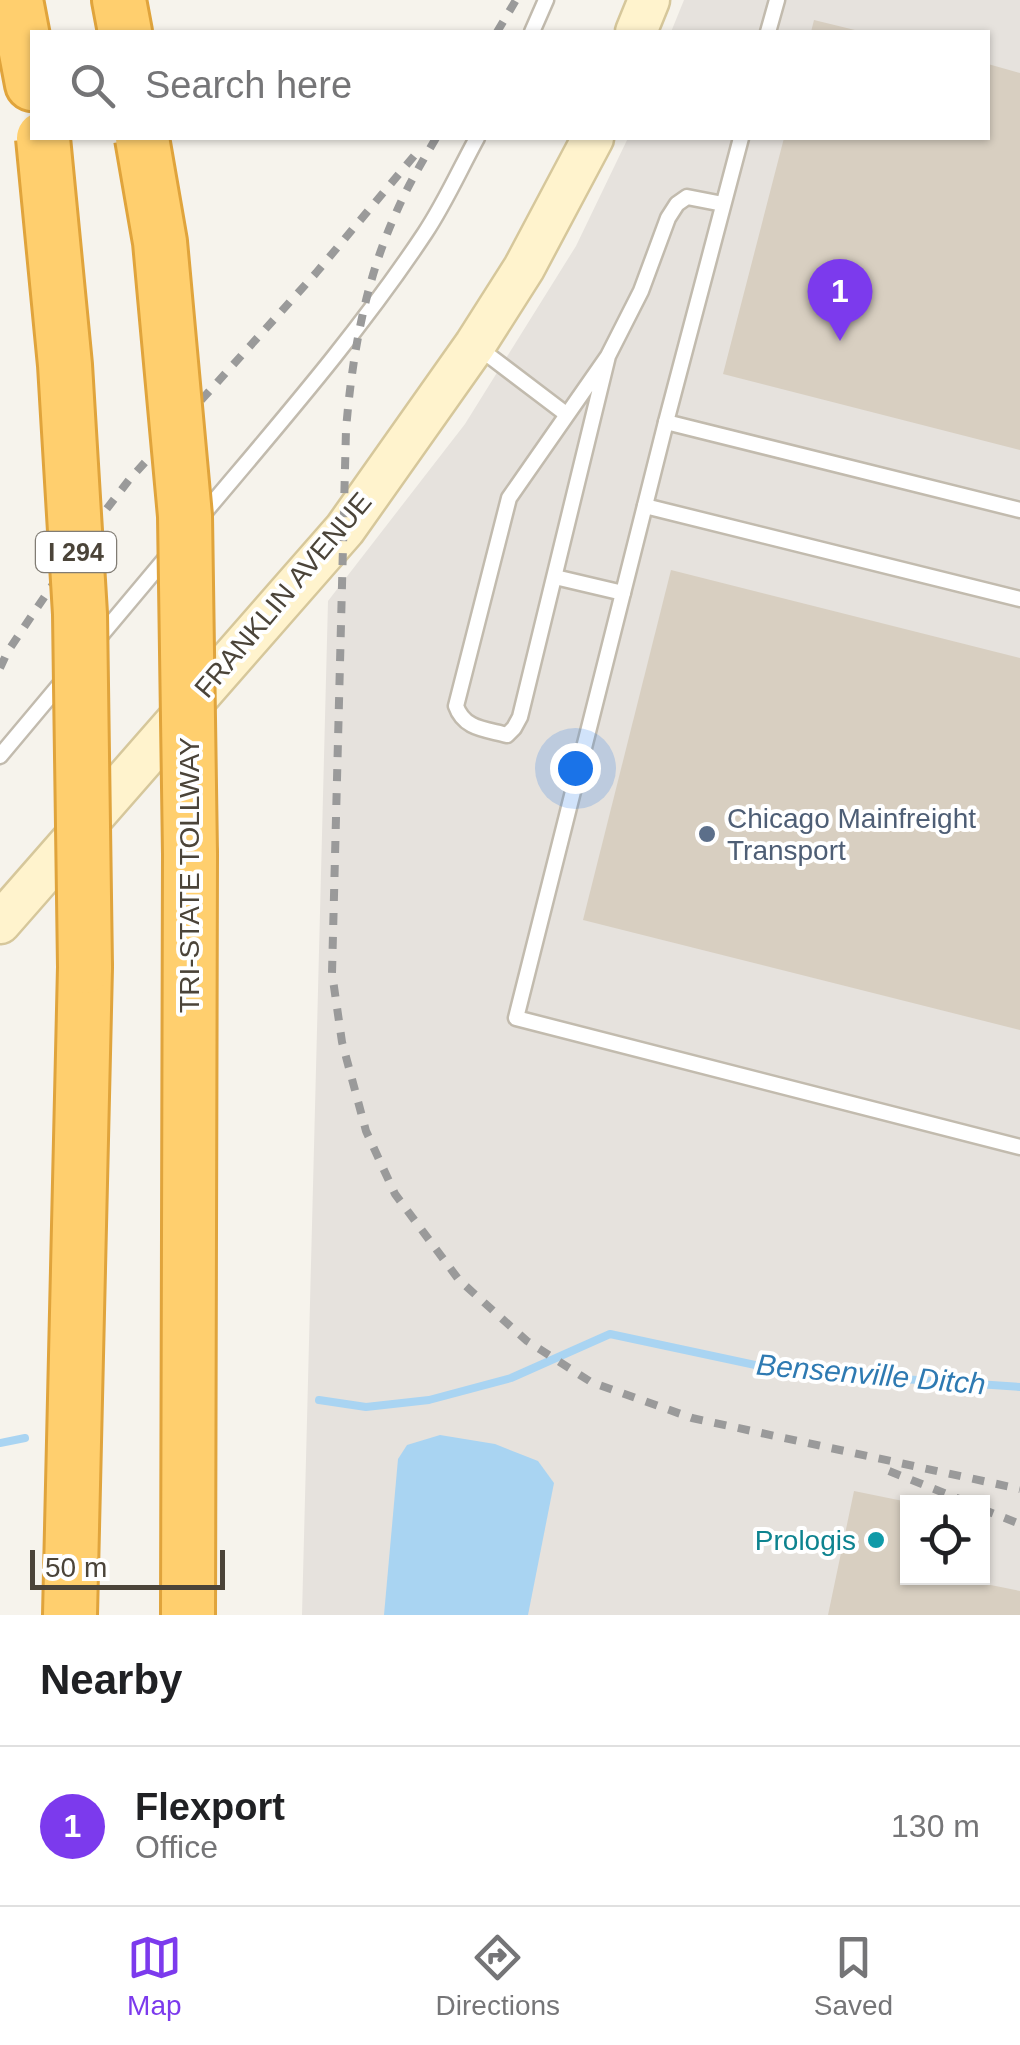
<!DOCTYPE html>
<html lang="en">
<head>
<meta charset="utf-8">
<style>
  :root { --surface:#fff; --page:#f6f6f6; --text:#202124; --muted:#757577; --line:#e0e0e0; --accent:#7c3aed }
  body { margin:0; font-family:Helvetica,sans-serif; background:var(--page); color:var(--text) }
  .controls { position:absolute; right:30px; bottom:30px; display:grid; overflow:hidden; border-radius:0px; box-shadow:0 2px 8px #0004 }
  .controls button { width:90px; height:90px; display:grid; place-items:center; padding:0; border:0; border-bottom:2px solid var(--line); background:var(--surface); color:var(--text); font:50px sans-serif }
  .scale { position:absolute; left:30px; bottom:25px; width:195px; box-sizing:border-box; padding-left:10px; border:5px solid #4b4439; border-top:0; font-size:28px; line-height:35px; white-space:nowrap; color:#4b4439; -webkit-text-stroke:8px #fff; paint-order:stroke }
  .you { position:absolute; left:575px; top:768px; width:35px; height:35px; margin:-25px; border:8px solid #fff; border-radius:50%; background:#1a73e8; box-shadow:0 0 0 15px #1a73e833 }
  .badge { display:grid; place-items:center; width:65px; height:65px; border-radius:50%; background:var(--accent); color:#fff; font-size:32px; font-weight:700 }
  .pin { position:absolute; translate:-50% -82px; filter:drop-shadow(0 2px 5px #0008) }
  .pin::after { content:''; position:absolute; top:52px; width:35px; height:30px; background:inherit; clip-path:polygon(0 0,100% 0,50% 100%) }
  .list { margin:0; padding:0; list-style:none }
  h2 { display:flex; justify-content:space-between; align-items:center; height:130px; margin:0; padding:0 40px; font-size:42px }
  h2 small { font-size:32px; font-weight:400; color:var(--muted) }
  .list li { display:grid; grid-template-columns:65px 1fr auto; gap:30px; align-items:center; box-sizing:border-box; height:160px; padding:0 40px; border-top:2px solid var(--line) }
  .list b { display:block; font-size:38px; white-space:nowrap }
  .list p { margin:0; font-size:32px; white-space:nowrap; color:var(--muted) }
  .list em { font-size:32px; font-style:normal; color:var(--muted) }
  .icon { flex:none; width:55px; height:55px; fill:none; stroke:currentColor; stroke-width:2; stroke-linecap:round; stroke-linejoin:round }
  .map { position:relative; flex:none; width:1020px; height:1615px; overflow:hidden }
  .search { position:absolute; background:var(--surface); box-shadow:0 2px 8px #0004; left:30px; right:30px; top:30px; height:110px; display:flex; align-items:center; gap:25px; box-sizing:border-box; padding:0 35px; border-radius:0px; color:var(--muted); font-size:38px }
  .sheet { height:290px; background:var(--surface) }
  nav { display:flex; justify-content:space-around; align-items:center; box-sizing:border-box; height:140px; border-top:2px solid var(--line); background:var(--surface); font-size:28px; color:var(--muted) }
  nav a { display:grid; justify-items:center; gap:5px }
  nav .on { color:var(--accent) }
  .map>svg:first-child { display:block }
  .industrial { fill:#e6e2dd; fill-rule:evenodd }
  .water { fill:#a9d4f2 }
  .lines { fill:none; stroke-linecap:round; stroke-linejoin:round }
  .stream { stroke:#a9d4f2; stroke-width:8 }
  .building { fill:#d8cfc1 }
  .lane-casing { stroke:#c2bbae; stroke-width:19 }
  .secondary-casing { stroke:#d6c79b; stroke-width:45 }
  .highway-casing { stroke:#e0a43c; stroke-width:58 }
  .lane { stroke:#fff; stroke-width:14 }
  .secondary { stroke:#fff3cd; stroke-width:40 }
  .highway { stroke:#ffcf6e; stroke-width:52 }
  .rail { stroke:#9a9a9a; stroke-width:8; stroke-dasharray:12 12; stroke-linecap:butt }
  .highway-bridge-casing { stroke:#e0a43c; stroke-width:58; stroke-linecap:butt }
  .highway-bridge { stroke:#ffcf6e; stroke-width:52 }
  .service-dot { fill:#5c6f8a; stroke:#fff; stroke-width:4 }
  .culture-dot { fill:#0f9aa8; stroke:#fff; stroke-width:4 }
  .labels { text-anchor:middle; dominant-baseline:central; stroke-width:8; stroke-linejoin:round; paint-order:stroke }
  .shield { fill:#fff; stroke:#817c74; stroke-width:2.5 }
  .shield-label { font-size:25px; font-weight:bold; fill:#4b4439 }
  .street-label { font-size:28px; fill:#4b4439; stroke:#fff }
  .service-label { font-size:28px; fill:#4e5e75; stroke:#fff; text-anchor:start }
  .culture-label { font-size:28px; fill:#0d838f; stroke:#fff; text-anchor:end }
  .water-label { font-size:30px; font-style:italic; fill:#2e7ab2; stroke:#fff }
</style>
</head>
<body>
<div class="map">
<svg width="1020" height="1615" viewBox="0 0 1020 1615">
  <rect width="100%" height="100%" fill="#f6f3ec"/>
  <path class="industrial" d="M 684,0 L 1020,0 L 1020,1615 L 302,1615 L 328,601 L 465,424 L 576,246 L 628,138 L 988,138 L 988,32 L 671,32 ZM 908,1502 L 982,1502 L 982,1578 L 908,1578 Z"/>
  <path class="water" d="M 440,1435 L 495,1444 L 538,1461 L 554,1483 L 528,1615 L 384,1615 L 398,1459 L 407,1445 Z"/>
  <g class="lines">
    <g class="stream">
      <path d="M 319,1400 L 366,1407 L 429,1400 L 511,1378 L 610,1334 L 783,1371 L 1020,1387"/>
      <path d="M 0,1443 L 25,1438"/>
    </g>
  </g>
  <g class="building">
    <path d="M 814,20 L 859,31 L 859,32 L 811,32 Z"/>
    <path d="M 988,64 L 1020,73 L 1020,450 L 723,374 L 784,138 L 988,138 Z"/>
    <path d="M 671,570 L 1020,658 L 1020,1030 L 583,920 Z"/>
    <path d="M 854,1491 L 908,1502 L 908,1578 L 956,1578 L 1020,1591 L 1020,1615 L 828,1615 Z"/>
  </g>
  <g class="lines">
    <g class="lane-casing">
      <g id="lane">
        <path d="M 532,32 L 546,0"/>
        <path d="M 768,32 L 777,0"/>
        <path d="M 741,138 L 666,422 L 1020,510"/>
        <path d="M 479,348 L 566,414"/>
        <path d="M 608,356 L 509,498 L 456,706 C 464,729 485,729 507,735 L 514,728 L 520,717 L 608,356 L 641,291 L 668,218 L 677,204 L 687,197 L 723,204"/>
        <path d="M 666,422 L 516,1018 L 1020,1147"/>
        <path d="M 645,506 L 1020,599"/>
        <path d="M 200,518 C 278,425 358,334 425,233 C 445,203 460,169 477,138"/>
        <path d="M 555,577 L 623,593"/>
        <path d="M 97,640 L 170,553"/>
        <path d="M 0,756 L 67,676"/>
      </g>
    </g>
    <g class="secondary-casing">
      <g id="secondary">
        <path d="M 636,32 L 649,0"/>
        <path d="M 0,923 L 345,529 L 475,345 L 524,268 L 593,138"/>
      </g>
    </g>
    <g class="highway-casing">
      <g id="highway">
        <path d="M 16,0 L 32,84"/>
        <path d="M 119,0 L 125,32"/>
        <path d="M 70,1615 L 85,967"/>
        <path d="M 188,1615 L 190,854"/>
      </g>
    </g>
    <use href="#lane" class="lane"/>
    <use href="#secondary" class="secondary"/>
    <use href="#highway" class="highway"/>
    <g class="rail">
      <path d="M 497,32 L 516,0"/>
      <path d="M 436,138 C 422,162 407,187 396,213 C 365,281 352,356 346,430 L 332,973 L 342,1042 L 366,1131 L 395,1194 L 459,1280 L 527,1341 L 591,1382 L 692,1418 L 1020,1489"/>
      <path d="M 0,668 L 8,651 L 82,541 L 129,480 L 316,273 L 414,156"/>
      <path d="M 889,1471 L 967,1502"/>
      <path d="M 982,1509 L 1020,1524"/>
    </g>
    <g class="highway-bridge-casing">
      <g id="highway-bridge">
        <path d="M 43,138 L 65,365 L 80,614 L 85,967"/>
        <path d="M 142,138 L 160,242 L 185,516 L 190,854"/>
      </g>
    </g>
    <use href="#highway-bridge" class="highway-bridge"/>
  </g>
  <circle class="service-dot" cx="707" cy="834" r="10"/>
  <circle class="culture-dot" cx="876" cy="1540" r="10"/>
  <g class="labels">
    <rect class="shield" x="36" y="532" width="80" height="40" rx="8"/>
    <g class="shield-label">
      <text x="76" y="552">I 294</text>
    </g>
    <g class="street-label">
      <text transform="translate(283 595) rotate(-50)">FRANKLIN AVENUE</text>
      <text transform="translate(189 875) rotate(-90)">TRI-STATE TOLLWAY</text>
    </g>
    <g class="service-label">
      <text x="727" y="818">Chicago Mainfreight<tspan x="727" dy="32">Transport</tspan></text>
    </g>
    <g class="culture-label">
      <text x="856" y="1540">Prologis</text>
    </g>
    <g class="water-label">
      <text transform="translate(871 1374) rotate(5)">Bensenville Ditch</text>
    </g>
  </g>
</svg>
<div class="controls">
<button><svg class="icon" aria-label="locate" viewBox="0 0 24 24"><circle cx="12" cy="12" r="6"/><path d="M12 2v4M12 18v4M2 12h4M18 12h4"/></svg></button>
</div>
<div class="scale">50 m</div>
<div class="you"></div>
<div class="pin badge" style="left:840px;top:341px">1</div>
<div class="search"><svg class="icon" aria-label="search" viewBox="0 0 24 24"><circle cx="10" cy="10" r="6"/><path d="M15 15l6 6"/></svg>Search here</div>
</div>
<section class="sheet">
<h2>Nearby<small></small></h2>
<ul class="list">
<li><span class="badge">1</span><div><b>Flexport</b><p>Office</p></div><em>130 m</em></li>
</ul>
</section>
<nav>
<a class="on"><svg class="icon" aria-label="map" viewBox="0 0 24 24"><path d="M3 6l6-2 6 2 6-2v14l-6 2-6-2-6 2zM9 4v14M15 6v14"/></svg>Map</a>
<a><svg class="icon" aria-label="directions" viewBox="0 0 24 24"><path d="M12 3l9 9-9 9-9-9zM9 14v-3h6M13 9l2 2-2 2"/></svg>Directions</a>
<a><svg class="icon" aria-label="saved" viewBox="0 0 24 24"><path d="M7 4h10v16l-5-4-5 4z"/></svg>Saved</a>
</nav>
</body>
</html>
